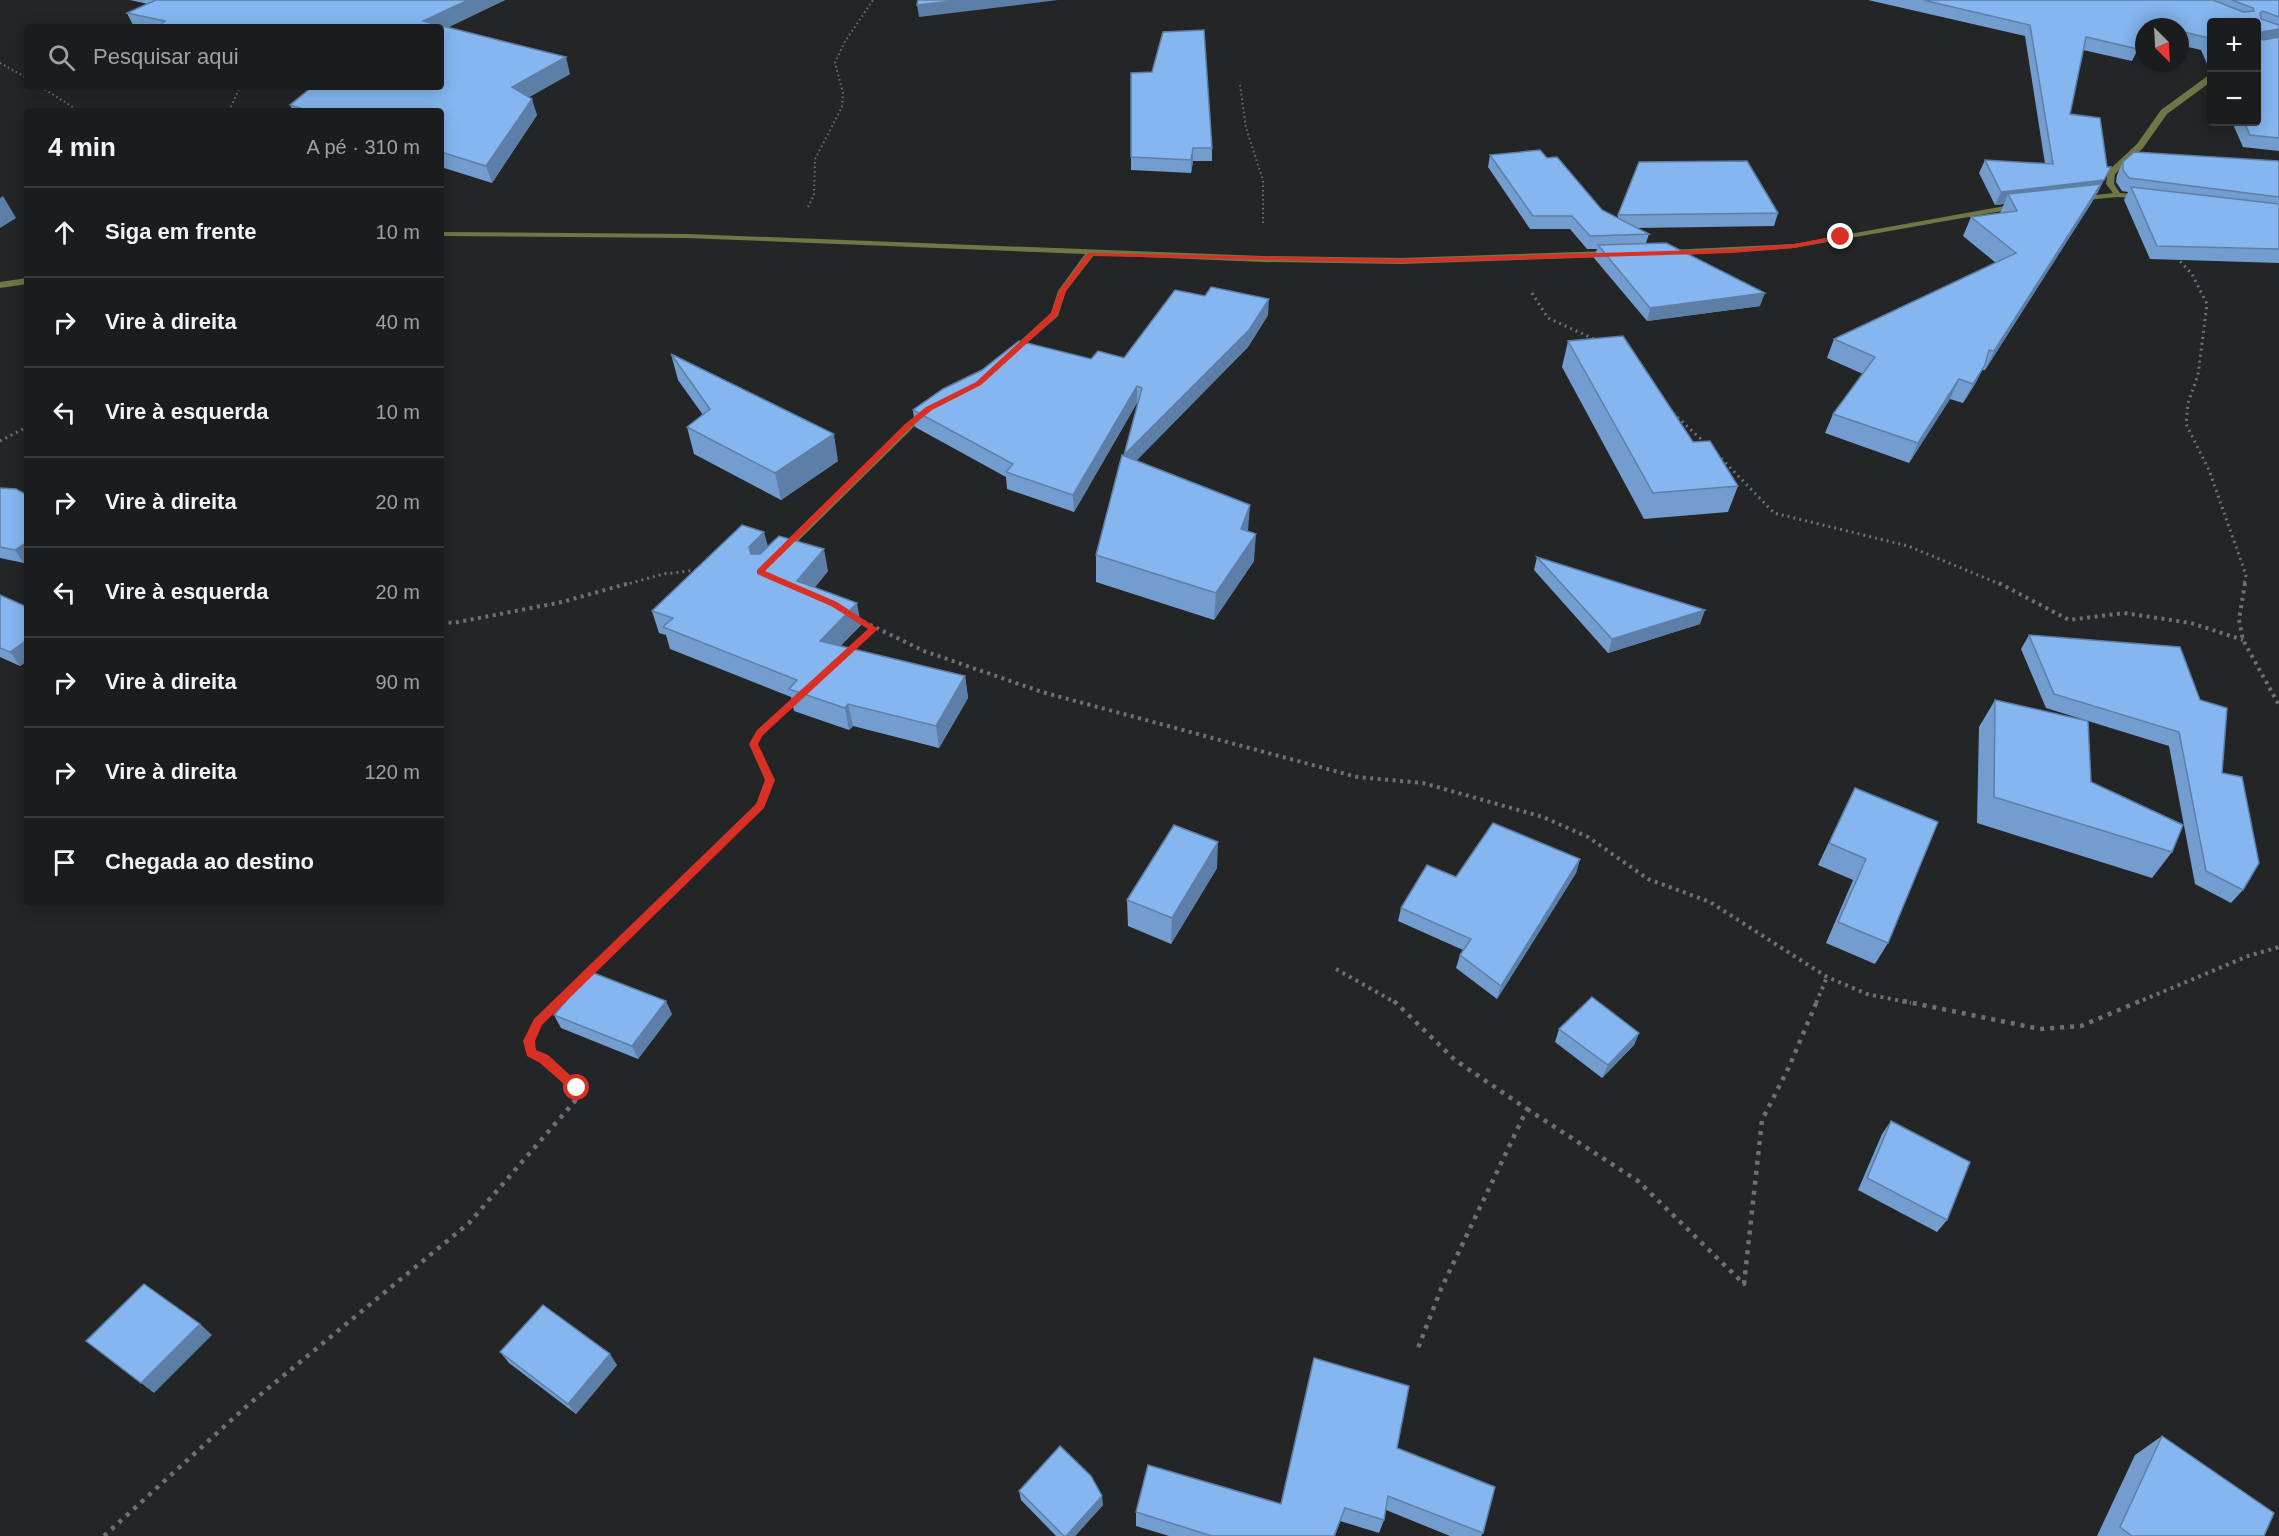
<!DOCTYPE html>
<html lang="pt">
<head>
<meta charset="utf-8">
<style>
  :root { --surface:#1a1c1d; --page:#27292a; --text:#f1f3f6; --muted:#9fa1a4; --line:#383a3b }
  body { margin:0; font-family:Arial,sans-serif; background:var(--page); color:var(--text) }
  .controls { position:absolute; right:18px; top:18px; display:grid; overflow:hidden; border-radius:6px; box-shadow:0 3px 15px #0003 }
  .controls button { width:54px; height:54px; display:grid; place-items:center; padding:0; border:0; border-bottom:2px solid var(--line); background:var(--surface); color:var(--text); font:30px sans-serif }
  .compass { position:absolute; left:2135px; top:18px; width:54px; height:54px; border-radius:50%; background:var(--surface); box-shadow:0 3px 15px #0003; rotate:156deg }
  .stop { position:absolute; width:18px; height:18px; margin:-14px; border:4px solid #d93025; border-radius:50%; background:#fff }
  .stop.end { background:#d93025; border-color:#fff; box-shadow:0 2px 6px #0008 }
  .list { margin:0; padding:0; list-style:none }
  h2 { display:flex; justify-content:space-between; align-items:center; height:78px; margin:0; padding:0 24px; font-size:26px }
  h2 small { font-size:20px; font-weight:400; color:var(--muted) }
  .list li { display:grid; grid-template-columns:39px 1fr auto; gap:18px; align-items:center; box-sizing:border-box; height:90px; padding:0 24px; border-top:2px solid var(--line) }
  .list b { display:block; font-size:22px; white-space:nowrap }
  .list em { font-size:20px; font-style:normal; color:var(--muted) }
  .icon { flex:none; width:33px; height:33px; fill:none; stroke:currentColor; stroke-width:2; stroke-linecap:round; stroke-linejoin:round }
  .map { position:relative; flex:none; width:2279px; height:1536px; overflow:hidden }
  .search { position:absolute; background:var(--surface); box-shadow:0 3px 15px #0003; left:24px; top:24px; width:420px; height:66px; display:flex; align-items:center; gap:15px; box-sizing:border-box; padding:0 21px; border-radius:6px; color:var(--muted); font-size:22px }
  .panel { position:absolute; background:var(--surface); box-shadow:0 3px 15px #0003; left:24px; top:108px; width:420px; height:798px; border-radius:6px }
  .map>svg:first-child { display:block }
  .lines { fill:none; stroke-linecap:round; stroke-linejoin:round }
  .path-far3 { stroke:#6f7072; stroke-width:2; stroke-dasharray:1.5 3; stroke-linecap:butt }
  .path-far2 { stroke:#6f7072; stroke-width:3; stroke-dasharray:2 4; stroke-linecap:butt }
  .path-far1 { stroke:#6f7072; stroke-width:4; stroke-dasharray:3 4.5; stroke-linecap:butt }
  .path { stroke:#6f7072; stroke-width:4.5; stroke-dasharray:4 6; stroke-linecap:butt }
  .minor { fill:#6f7746; fill-rule:evenodd }
  .wall { fill:#729dce }
  .shaded-wall { fill:#5d7fa7 }
  .building { fill:#85b6ef; stroke:#5d7fa7; stroke-width:1.5 }
  .route { fill:#d93025 }
</style>
</head>
<body>
<div class="map">
<svg width="2279" height="1536" viewBox="0 0 2279 1536">
  <rect width="100%" height="100%" fill="#232527"/>
  <g class="lines">
    <g class="path-far3">
      <path d="M 0,63 L 27,78"/>
      <path d="M 1240,85 L 1246,128 L 1263,180 L 1263,226"/>
      <path d="M 41,87 L 79,111"/>
      <path d="M 229,111 L 240,87"/>
      <path d="M 808,207 L 814,195 L 815,159 L 842,107 L 843,93 L 835,63 L 844,43 L 873,0"/>
    </g>
    <g class="path-far2">
      <path d="M 2176,257 L 2192,274 L 2207,304 L 2198,375 L 2188,403 L 2186,424 L 2209,470 L 2246,575 L 2244,585"/>
      <path d="M 1532,293 L 1548,318 L 1596,340"/>
      <path d="M 1673,413 L 1705,443"/>
      <path d="M 0,441 L 27,427"/>
      <path d="M 1717,454 L 1774,513 L 1908,546 L 2002,585"/>
      <path d="M 624,585 L 663,574 L 698,570"/>
    </g>
    <g class="path-far1">
      <path d="M 1999,583 L 2069,620 L 2124,613 L 2191,623 L 2243,640"/>
      <path d="M 2245,583 L 2239,620 L 2243,640 L 2279,705"/>
      <path d="M 856,618 L 924,651 L 1042,692 L 1357,777 L 1423,783 L 1543,817 L 1588,837 L 1648,879 L 1710,902 L 1827,977 L 1867,994 L 1911,1003"/>
      <path d="M 441,622 L 453,623 L 562,602 L 630,583"/>
      <path d="M 848,652 L 874,629"/>
      <path d="M 1336,969 L 1396,1003"/>
      <path d="M 558,1003 L 760,806 L 770,780 L 753,744 L 760,732 L 794,701"/>
      <path d="M 1816,1003 L 1827,977"/>
      <path d="M 2136,1003 L 2248,956 L 2279,947"/>
    </g>
    <g class="path">
      <path d="M 1394,1001 L 1455,1060 L 1527,1109 L 1441,1289 L 1418,1348"/>
      <path d="M 1903,1001 L 2040,1029 L 2081,1026 L 2140,1001"/>
      <path d="M 1527,1109 L 1638,1181 L 1744,1284 L 1762,1120 L 1789,1067 L 1817,1001"/>
      <path d="M 104,1536 L 249,1404 L 469,1223 L 575,1101 L 577,1088 L 556,1068 L 531,1053 C 527,1030 544,1016 559,1001"/>
    </g>
    <g class="minor">
      <path d="M 2209,75 L 2212,75 L 2212,81 L 2167,114 L 2143,148 L 2115,174 L 2114,184 L 2120,193 L 2144,195 L 2144,199 L 2118,197 L 2075,201 L 2074,199 L 2078,197 L 2113,193 L 2106,184 L 2108,171 L 2137,144 L 2161,110 Z"/>
      <path d="M 2016,204 L 2020,206 L 2019,208 L 1794,248 L 1668,256 L 1664,253 L 1668,250 L 1794,244 Z"/>
      <path d="M 441,232 L 687,234 L 1263,256 L 1401,258 L 1609,251 L 1613,254 L 1609,257 L 1401,264 L 1263,262 L 1094,255 L 1066,291 L 1058,316 L 1012,356 L 1009,355 L 1009,351 L 1051,313 L 1058,291 L 1085,254 L 687,238 L 441,236 Z"/>
      <path d="M 27,278 L 27,284 L 0,288 L 0,282 Z"/>
      <path d="M 926,407 L 929,408 L 929,412 L 786,553 L 778,553 L 777,551 L 778,549 L 923,408 Z"/>
    </g>
  </g>
  <g class="wall">
    <path d="M 130,0 L 505,0 L 448,27 L 570,74 L 529,97 L 537,115 L 492,183 L 441,167 L 441,111 L 293,111 L 290,105 L 441,27 L 134,27 L 127,13 L 148,4 Z"/>
    <path d="M 1868,0 L 2279,0 L 2279,151 L 2243,147 L 2232,122 L 2256,122 L 2211,22 L 2211,73 L 2201,50 L 2180,45 L 2180,27 L 2144,27 L 2144,36 L 2142,36 L 2138,49 L 2132,61 L 2083,50 L 2070,114 L 2098,192 L 2097,193 L 2092,202 L 1985,370 L 1982,370 L 1975,384 L 1963,403 L 1950,399 L 1909,463 L 1825,433 L 1833,414 L 1863,374 L 1827,358 L 1834,339 L 1996,263 L 1963,236 L 1971,217 L 2000,213 L 2004,204 L 1995,205 L 1979,173 L 1985,160 L 2045,164 L 2025,36 Z"/>
    <path d="M 1131,73 L 1212,148 L 1212,161 L 1193,161 L 1191,173 L 1131,170 Z"/>
    <path d="M 1490,155 L 1547,158 L 1602,210 L 1618,218 L 1618,215 L 1778,213 L 1774,226 L 1637,228 L 1649,234 L 1646,243 L 1760,306 L 1647,321 L 1594,258 L 1597,249 L 1587,249 L 1570,229 L 1530,229 L 1488,167 Z"/>
    <path d="M 2279,161 L 2279,263 L 2150,259 L 2124,200 L 2128,192 L 2122,191 L 2116,182 L 2117,175 L 2123,162 Z"/>
    <path d="M 1268,315 L 1248,347 L 1136,461 L 1248,532 L 1254,561 L 1214,620 L 1096,582 L 1096,555 L 1124,456 L 1138,403 L 1137,403 L 1074,512 L 1007,489 L 1006,477 L 915,427 L 913,410 L 982,370 L 1091,359 L 1124,358 Z"/>
    <path d="M 1568,341 L 1693,442 L 1738,486 L 1728,512 L 1644,519 L 1562,367 Z"/>
    <path d="M 671,354 L 838,461 L 781,500 L 694,454 L 687,427 L 703,415 L 678,380 Z"/>
    <path d="M 0,488 L 24,563 L 0,558 Z"/>
    <path d="M 768,546 L 828,571 L 815,587 L 861,625 L 840,646 L 965,676 L 968,698 L 939,748 L 853,726 L 849,730 L 794,711 L 791,697 L 670,649 L 666,635 L 659,633 L 652,611 Z"/>
    <path d="M 1537,557 L 1700,624 L 1608,653 L 1534,570 Z"/>
    <path d="M 0,595 L 27,607 L 27,661 L 20,666 L 0,657 Z"/>
    <path d="M 2029,635 L 2180,647 L 2222,773 L 2243,890 L 2231,903 L 2195,884 L 2169,746 L 2046,708 L 2021,649 Z"/>
    <path d="M 1995,700 L 2172,852 L 2152,878 L 1977,823 L 1979,727 Z"/>
    <path d="M 1855,788 L 1888,943 L 1875,964 L 1826,943 L 1853,880 L 1818,865 L 1844,810 Z"/>
    <path d="M 1580,859 L 1576,873 L 1497,999 L 1456,968 L 1460,955 L 1463,950 L 1398,921 L 1401,908 L 1456,877 Z"/>
    <path d="M 1217,868 L 1171,944 L 1128,926 L 1127,900 Z"/>
    <path d="M 672,1014 L 638,1059 L 561,1028 L 554,1015 Z"/>
    <path d="M 1559,1029 L 1639,1033 L 1634,1045 L 1602,1078 L 1555,1042 Z"/>
    <path d="M 1891,1121 L 1947,1220 L 1937,1232 L 1858,1190 L 1882,1134 Z"/>
    <path d="M 500,1352 L 617,1365 L 576,1414 L 509,1363 Z"/>
    <path d="M 2162,1436 L 2264,1536 L 2097,1536 L 2135,1455 Z"/>
    <path d="M 1397,1448 L 1483,1533 L 1481,1536 L 1450,1536 L 1386,1510 L 1384,1520 L 1379,1533 L 1340,1521 L 1335,1536 L 1169,1536 L 1136,1526 L 1136,1512 L 1281,1504 Z"/>
    <path d="M 1019,1491 L 1103,1505 L 1075,1536 L 1056,1536 L 1021,1500 Z"/>
  </g>
  <g class="shaded-wall">
    <path d="M 468,0 L 505,0 L 441,31 L 423,21 Z"/>
    <path d="M 960,0 L 1058,0 L 919,17 L 917,5 Z"/>
    <path d="M 2279,29 L 2279,39 L 2256,44 L 2262,32 Z"/>
    <path d="M 566,57 L 570,74 L 517,104 L 512,87 Z"/>
    <path d="M 532,99 L 537,115 L 492,183 L 486,166 Z"/>
    <path d="M 1193,148 L 1193,161 L 1191,173 L 1191,160 Z"/>
    <path d="M 2104,180 L 2098,192 L 2097,193 L 2092,202 L 1985,370 L 1994,351 L 2095,193 L 2008,194 L 2004,204 L 1995,205 L 2001,192 Z"/>
    <path d="M 3,196 L 16,218 L 0,228 L 0,198 Z"/>
    <path d="M 1765,293 L 1760,306 L 1647,321 L 1650,308 Z"/>
    <path d="M 1269,299 L 1268,315 L 1248,347 L 1125,472 L 1124,455 Z"/>
    <path d="M 1985,365 L 1975,384 L 1963,403 L 1973,384 Z"/>
    <path d="M 1959,379 L 1950,399 L 1909,463 L 1918,443 Z"/>
    <path d="M 1137,386 L 1137,403 L 1074,512 L 1073,495 Z"/>
    <path d="M 834,434 L 838,461 L 781,500 L 775,473 Z"/>
    <path d="M 1250,505 L 1248,531 L 1241,529 Z"/>
    <path d="M 764,532 L 770,554 L 754,569 L 749,547 Z"/>
    <path d="M 1256,534 L 1254,561 L 1214,620 L 1216,593 Z"/>
    <path d="M 27,542 L 27,562 L 24,563 L 15,550 Z"/>
    <path d="M 824,549 L 828,571 L 802,603 L 797,581 Z"/>
    <path d="M 857,603 L 861,625 L 824,663 L 820,641 Z"/>
    <path d="M 1705,610 L 1700,624 L 1608,653 L 1612,639 Z"/>
    <path d="M 27,640 L 27,661 L 20,666 L 10,652 Z"/>
    <path d="M 965,676 L 968,698 L 939,748 L 936,726 Z"/>
    <path d="M 848,704 L 853,726 L 849,730 L 845,708 Z"/>
    <path d="M 1218,842 L 1217,868 L 1171,944 L 1172,918 Z"/>
    <path d="M 1580,859 L 1576,873 L 1497,999 L 1501,986 Z"/>
    <path d="M 666,1001 L 672,1014 L 638,1059 L 632,1046 Z"/>
    <path d="M 1639,1033 L 1634,1045 L 1602,1078 L 1608,1065 Z"/>
    <path d="M 200,1324 L 212,1335 L 154,1393 L 141,1383 Z"/>
    <path d="M 610,1354 L 617,1365 L 576,1414 L 568,1404 Z"/>
    <path d="M 1102,1496 L 1103,1505 L 1075,1536 L 1066,1536 Z"/>
  </g>
  <g class="building">
    <path d="M 156,0 L 468,0 L 423,21 L 566,57 L 512,87 L 532,99 L 486,166 L 441,152 L 441,111 L 310,111 L 290,105 L 312,87 L 441,87 L 441,27 L 158,27 L 165,21 L 127,13 Z"/>
    <path d="M 918,0 L 960,0 L 917,5 Z"/>
    <path d="M 1923,0 L 2213,0 L 2243,12 L 2254,11 L 2253,8 L 2232,0 L 2279,0 L 2279,17 L 2263,11 L 2260,13 L 2261,19 L 2279,25 L 2279,29 L 2262,32 L 2260,38 L 2263,40 L 2279,37 L 2279,138 L 2250,135 L 2244,122 L 2256,122 L 2256,22 L 2211,22 L 2211,47 L 2208,38 L 2180,31 L 2180,27 L 2160,27 L 2145,24 L 2138,49 L 2086,37 L 2070,114 L 2100,118 L 2107,167 L 2111,167 L 2104,180 L 2001,192 L 1985,160 L 2053,164 L 2030,25 Z"/>
    <path d="M 1204,30 L 1212,148 L 1193,148 L 1191,160 L 1131,157 L 1131,73 L 1152,72 L 1163,32 Z"/>
    <path d="M 1540,150 L 1547,158 L 1557,157 L 1602,210 L 1649,234 L 1590,236 L 1572,216 L 1533,216 L 1490,155 Z"/>
    <path d="M 2134,152 L 2279,161 L 2279,197 L 2129,178 L 2123,170 L 2123,162 Z"/>
    <path d="M 1747,161 L 1778,213 L 1618,215 L 1639,162 Z"/>
    <path d="M 2101,184 L 1994,351 L 1989,350 L 1985,365 L 1973,384 L 1959,379 L 1918,443 L 1833,414 L 1875,357 L 1834,339 L 2016,253 L 1971,217 L 2017,211 L 2008,194 Z"/>
    <path d="M 2131,187 L 2279,204 L 2279,249 L 2157,246 Z"/>
    <path d="M 1666,243 L 1765,293 L 1650,308 L 1598,245 Z"/>
    <path d="M 1211,287 L 1269,299 L 1249,330 L 1124,455 L 1142,388 L 1137,386 L 1073,495 L 1006,472 L 1013,464 L 913,410 L 943,389 L 982,370 L 1019,341 L 1091,359 L 1098,351 L 1124,358 L 1175,290 L 1205,296 Z"/>
    <path d="M 1623,336 L 1693,442 L 1710,441 L 1738,486 L 1653,493 L 1568,341 Z"/>
    <path d="M 671,354 L 834,434 L 775,473 L 687,427 L 710,409 Z"/>
    <path d="M 1122,455 L 1250,505 L 1241,529 L 1256,534 L 1216,593 L 1096,555 Z"/>
    <path d="M 0,488 L 16,489 L 27,495 L 27,542 L 15,550 L 0,547 Z"/>
    <path d="M 742,525 L 764,532 L 749,547 L 751,554 L 760,554 L 779,536 L 824,549 L 797,581 L 857,603 L 820,641 L 965,676 L 936,726 L 848,704 L 845,708 L 789,689 L 797,680 L 663,627 L 673,618 L 652,611 Z"/>
    <path d="M 1537,557 L 1705,610 L 1612,639 Z"/>
    <path d="M 0,595 L 27,607 L 27,640 L 10,652 L 0,648 Z"/>
    <path d="M 2029,635 L 2180,647 L 2200,700 L 2227,708 L 2222,773 L 2242,777 L 2259,863 L 2243,890 L 2206,871 L 2179,732 L 2054,694 Z"/>
    <path d="M 1995,700 L 2088,721 L 2091,782 L 2183,825 L 2172,852 L 1994,797 Z"/>
    <path d="M 1855,788 L 1938,822 L 1888,943 L 1838,922 L 1866,859 L 1829,843 Z"/>
    <path d="M 1493,823 L 1580,859 L 1501,986 L 1460,955 L 1471,939 L 1401,908 L 1427,865 L 1456,877 Z"/>
    <path d="M 1174,825 L 1218,842 L 1172,918 L 1127,900 Z"/>
    <path d="M 591,972 L 666,1001 L 632,1046 L 554,1015 Z"/>
    <path d="M 1592,997 L 1639,1033 L 1608,1065 L 1559,1029 Z"/>
    <path d="M 1891,1121 L 1970,1162 L 1947,1220 L 1867,1178 Z"/>
    <path d="M 144,1284 L 200,1324 L 141,1383 L 86,1341 Z"/>
    <path d="M 543,1305 L 610,1354 L 568,1404 L 500,1352 Z"/>
    <path d="M 1314,1358 L 1409,1386 L 1397,1448 L 1495,1487 L 1483,1533 L 1388,1496 L 1384,1520 L 1345,1508 L 1334,1536 L 1212,1536 L 1136,1512 L 1148,1465 L 1281,1504 Z"/>
    <path d="M 2162,1436 L 2274,1513 L 2264,1536 L 2132,1536 L 2120,1527 Z"/>
    <path d="M 1060,1446 L 1091,1476 L 1102,1496 L 1066,1536 L 1064,1536 L 1019,1491 Z"/>
  </g>
  <path class="route" d="M 1841,235 L 1844,238 L 1794,248 L 1732,253 L 1401,263 L 1092,256 L 1066,291 L 1057,316 L 981,385 L 932,410 L 911,427 L 765,571 L 837,602 L 878,629 L 763,735 L 758,744 L 775,780 L 764,808 L 542,1025 L 535,1041 L 536,1050 L 548,1055 L 581,1085 L 581,1092 L 573,1092 L 540,1063 L 527,1056 L 523,1041 L 534,1019 L 756,804 L 765,780 L 749,744 L 757,730 L 868,629 L 831,606 L 757,574 L 757,570 L 905,424 L 926,407 L 976,382 L 1051,313 L 1059,291 L 1088,253 L 1401,259 L 1732,249 L 1794,244 Z"/>
</svg>
<div class="controls">
<button>+</button>
<button>−</button>
</div>
<svg class="compass" viewBox="-18 -18 36 36"><path d="M0-13l5 13h-10z" fill="#e53935"/><path d="M0 13l5-13h-10z" fill="#9fa1a4"/></svg>
<div class="stop" style="left:577px;top:1088px"></div>
<div class="stop end" style="left:1841px;top:237px"></div>
<div class="search"><svg class="icon" aria-label="search" viewBox="0 0 24 24"><circle cx="10" cy="10" r="6"/><path d="M15 15l6 6"/></svg>Pesquisar aqui</div>
<section class="panel">
<h2>4 min<small>A pé · 310 m</small></h2>
<ul class="list">
<li><svg class="icon" aria-label="ahead" viewBox="0 0 24 24"><path d="M12 20V5M6 11l6-6 6 6"/></svg><div><b>Siga em frente</b></div><em>10 m</em></li>
<li><svg class="icon" aria-label="right" viewBox="0 0 24 24"><path d="M7 20v-9h11M14 6l5 5-5 5"/></svg><div><b>Vire à direita</b></div><em>40 m</em></li>
<li><svg class="icon" aria-label="left" viewBox="0 0 24 24"><path d="M17 20v-9H6M10 6l-5 5 5 5"/></svg><div><b>Vire à esquerda</b></div><em>10 m</em></li>
<li><svg class="icon" aria-label="right" viewBox="0 0 24 24"><path d="M7 20v-9h11M14 6l5 5-5 5"/></svg><div><b>Vire à direita</b></div><em>20 m</em></li>
<li><svg class="icon" aria-label="left" viewBox="0 0 24 24"><path d="M17 20v-9H6M10 6l-5 5 5 5"/></svg><div><b>Vire à esquerda</b></div><em>20 m</em></li>
<li><svg class="icon" aria-label="right" viewBox="0 0 24 24"><path d="M7 20v-9h11M14 6l5 5-5 5"/></svg><div><b>Vire à direita</b></div><em>90 m</em></li>
<li><svg class="icon" aria-label="right" viewBox="0 0 24 24"><path d="M7 20v-9h11M14 6l5 5-5 5"/></svg><div><b>Vire à direita</b></div><em>120 m</em></li>
<li><svg class="icon" aria-label="arrive" viewBox="0 0 24 24"><path d="M6 21V4h12l-3 4 3 4H6"/></svg><div><b>Chegada ao destino</b></div></li>
</ul>
</section>
</div>
</body>
</html>
